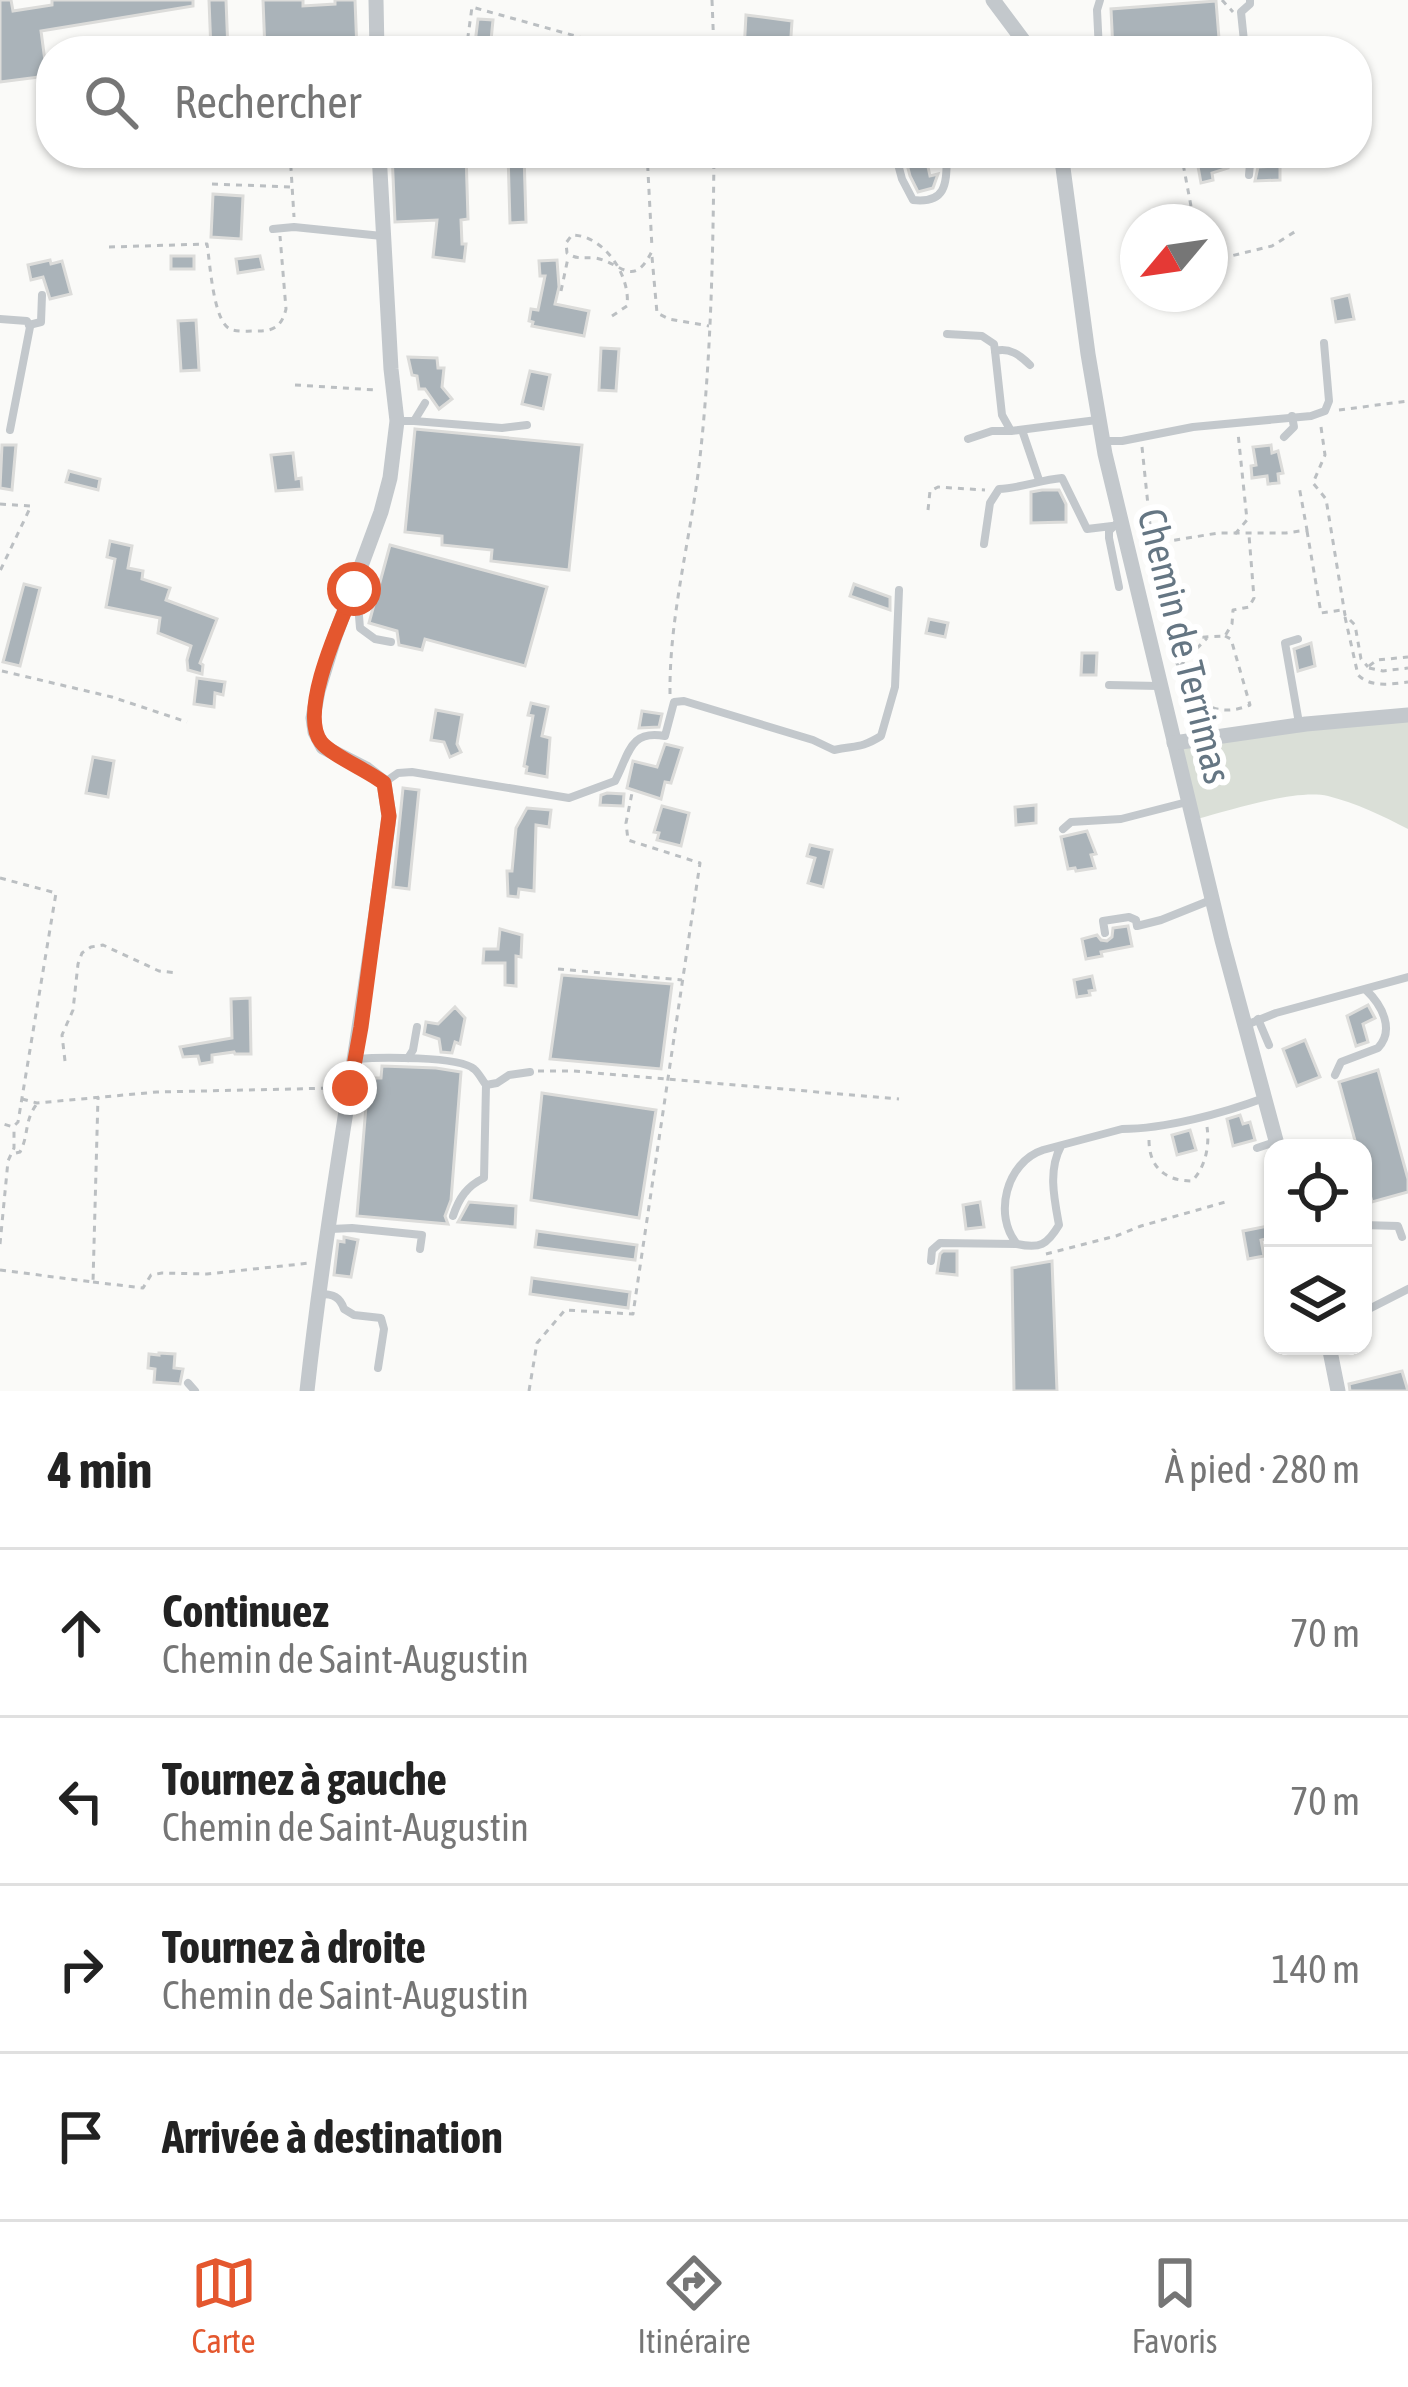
<!DOCTYPE html>
<html lang="fr">
<head>
<meta charset="utf-8">
<style>
  :root { --surface:#fff; --page:#f6f6f6; --text:#222; --muted:#767676; --line:#e0e0e0; --accent:#e4572e }
  body { margin:0; font-family:"Asap Condensed",sans-serif; background:var(--page); color:var(--text) }
  .controls { position:absolute; right:36px; bottom:36px; display:grid; overflow:hidden; border-radius:24px; box-shadow:0 3px 9px #0004 }
  .controls button { width:108px; height:108px; display:grid; place-items:center; padding:0; border:0; border-bottom:3px solid var(--line); background:var(--surface); color:var(--text); font:60px sans-serif }
  .compass { position:absolute; left:1120px; top:204px; width:108px; height:108px; border-radius:50%; background:var(--surface); box-shadow:0 3px 9px #0004; rotate:241deg }
  .stop { position:absolute; width:36px; height:36px; margin:-27px; border:9px solid #e4572e; border-radius:50%; background:#fff }
  .stop.end { background:#e4572e; border-color:#fff; box-shadow:0 3px 12px #0008 }
  .list { margin:0; padding:0; list-style:none }
  h2 { display:flex; justify-content:space-between; align-items:center; height:156px; margin:0; padding:0 48px; font-size:51px }
  h2 small { font-size:39px; font-weight:400; color:var(--muted) }
  .list li { display:grid; grid-template-columns:78px 1fr auto; gap:36px; align-items:center; box-sizing:border-box; height:168px; padding:0 48px; border-top:3px solid var(--line) }
  .list b { display:block; font-size:45px; white-space:nowrap }
  .list p { margin:0; font-size:39px; white-space:nowrap; color:var(--muted) }
  .list em { font-size:39px; font-style:normal; color:var(--muted) }
  .icon { flex:none; width:66px; height:66px; fill:none; stroke:currentColor; stroke-width:2; stroke-linecap:round; stroke-linejoin:round }
  .map { position:relative; flex:none; width:1408px; height:1391px; overflow:hidden }
  .search { position:absolute; background:var(--surface); box-shadow:0 3px 9px #0004; left:36px; right:36px; top:36px; height:132px; display:flex; align-items:center; gap:30px; box-sizing:border-box; padding:0 42px; border-radius:48px; color:var(--muted); font-size:45px }
  .sheet { height:828px; background:var(--surface) }
  nav { display:flex; justify-content:space-around; align-items:center; box-sizing:border-box; height:168px; border-top:3px solid var(--line); background:var(--surface); font-size:33px; color:var(--muted) }
  nav a { display:grid; justify-items:center; gap:6px }
  nav .on { color:var(--accent) }
  .map>svg:first-child { display:block }
  .green { fill:#dadfd7 }
  .building { fill:#aab3b9; stroke:#dcdcda; stroke-width:3 }
  .lines { fill:none; stroke-linecap:round; stroke-linejoin:round }
  .path { stroke:#bbbfc2; stroke-width:3; stroke-dasharray:6 6; stroke-linecap:butt }
  .service { stroke:#c3c8cc; stroke-width:8 }
  .minor { stroke:#c3c8cc; stroke-width:15 }
  .route { stroke:#e4572e; stroke-width:15 }
  .labels { text-anchor:middle; dominant-baseline:central; stroke-width:12; stroke-linejoin:round; paint-order:stroke }
  .street-label { font-size:39px; fill:#657683; stroke:#fff }
</style>
</head>
<body>
<div class="map">
<svg width="1408" height="1391" viewBox="0 0 1408 1391">
  <rect width="100%" height="100%" fill="#fafaf8"/>
  <path class="green" d="M 1408,719 L 1408,829 C 1383,816 1356,803 1328,796 C 1295,789 1231,810 1197,819 L 1179,745 Z"/>
  <g class="building">
    <path d="M 0,0 L 11,0 L 13,11 L 52,5 L 52,0 L 193,0 L 193,6 L 41,31 L 47,76 L 0,82 Z"/>
    <path d="M 209,0 L 226,0 L 228,51 L 211,51 Z"/>
    <path d="M 263,0 L 303,0 L 303,6 L 335,4 L 335,0 L 355,0 L 357,51 L 265,51 Z"/>
    <path d="M 1216,1 L 1220,51 L 1113,51 L 1111,9 Z"/>
    <path d="M 746,15 L 792,21 L 790,51 L 744,51 Z"/>
    <path d="M 478,19 L 493,20 L 490,51 L 474,51 Z"/>
    <path d="M 392,153 L 466,153 L 468,219 L 461,220 L 462,244 L 466,244 L 464,261 L 433,257 L 437,220 L 395,222 Z"/>
    <path d="M 508,153 L 524,153 L 526,222 L 510,223 Z"/>
    <path d="M 904,153 L 925,153 L 930,176 L 938,174 L 933,188 L 918,192 L 910,176 Z"/>
    <path d="M 1207,153 L 1226,153 L 1228,168 L 1212,173 L 1213,180 L 1201,183 L 1197,161 L 1208,159 Z"/>
    <path d="M 1280,166 L 1280,180 L 1255,181 L 1258,167 Z"/>
    <path d="M 213,194 L 243,196 L 241,239 L 211,237 Z"/>
    <rect x="171" y="256" width="23" height="13"/>
    <path d="M 260,256 L 263,269 L 238,273 L 236,259 Z"/>
    <path d="M 50,260 L 51,264 L 62,261 L 71,294 L 50,299 L 43,277 L 31,280 L 28,265 Z"/>
    <path d="M 557,260 L 559,287 L 555,304 L 589,311 L 584,336 L 532,326 L 533,322 L 529,321 L 531,309 L 538,310 L 545,276 L 540,276 L 539,261 Z"/>
    <path d="M 1349,295 L 1354,319 L 1336,322 L 1332,299 Z"/>
    <path d="M 196,320 L 199,370 L 181,371 L 178,321 Z"/>
    <path d="M 601,348 L 619,349 L 616,391 L 599,390 Z"/>
    <path d="M 408,357 L 437,358 L 438,368 L 444,368 L 442,387 L 452,399 L 439,409 L 425,389 L 419,389 L 417,376 L 412,375 Z"/>
    <path d="M 530,371 L 550,375 L 543,409 L 522,404 Z"/>
    <path d="M 415,429 L 582,445 L 569,570 L 491,561 L 492,550 L 442,545 L 442,536 L 405,532 Z"/>
    <path d="M 2,445 L 16,445 L 12,490 L 0,488 Z"/>
    <path d="M 1271,445 L 1272,453 L 1278,451 L 1283,473 L 1278,474 L 1279,483 L 1268,484 L 1267,476 L 1252,478 L 1251,466 L 1256,465 L 1253,447 Z"/>
    <path d="M 293,453 L 296,479 L 301,478 L 302,489 L 276,491 L 271,455 Z"/>
    <path d="M 69,471 L 100,479 L 98,490 L 66,482 Z"/>
    <path d="M 1042,490 L 1059,490 L 1066,504 L 1066,522 L 1031,523 L 1031,492 Z"/>
    <path d="M 110,541 L 132,546 L 128,568 L 143,571 L 142,579 L 170,588 L 166,600 L 217,619 L 200,663 L 203,665 L 202,674 L 188,670 L 187,660 L 191,646 L 158,633 L 160,618 L 106,607 L 115,559 L 107,557 Z"/>
    <path d="M 390,545 L 547,587 L 525,666 L 425,639 L 422,650 L 399,645 L 397,631 L 369,623 Z"/>
    <path d="M 24,584 L 40,588 L 20,666 L 3,662 Z"/>
    <path d="M 854,584 L 890,597 L 890,610 L 850,596 Z"/>
    <path d="M 929,619 L 948,623 L 945,637 L 926,633 Z"/>
    <path d="M 1311,643 L 1315,666 L 1298,671 L 1294,649 Z"/>
    <path d="M 1082,653 L 1097,653 L 1096,675 L 1081,675 Z"/>
    <path d="M 197,678 L 225,682 L 223,695 L 215,693 L 214,707 L 194,704 Z"/>
    <path d="M 531,703 L 548,707 L 542,736 L 550,738 L 547,777 L 526,773 L 527,767 L 524,766 L 533,716 L 528,715 Z"/>
    <path d="M 436,710 L 462,715 L 457,744 L 461,752 L 450,757 L 444,742 L 431,740 Z"/>
    <path d="M 642,711 L 662,714 L 659,727 L 639,728 Z"/>
    <path d="M 665,744 L 682,748 L 671,783 L 665,782 L 661,799 L 627,788 L 633,761 L 657,767 Z"/>
    <path d="M 93,757 L 114,761 L 108,797 L 86,793 Z"/>
    <path d="M 403,788 L 419,790 L 409,889 L 393,887 Z"/>
    <path d="M 607,793 L 624,794 L 623,806 L 600,805 L 601,795 Z"/>
    <path d="M 1036,805 L 1036,823 L 1016,825 L 1015,807 Z"/>
    <path d="M 662,806 L 689,813 L 681,846 L 657,840 L 659,833 L 654,832 Z"/>
    <path d="M 527,808 L 551,810 L 549,827 L 536,825 L 534,891 L 519,889 L 518,897 L 508,896 L 507,871 L 512,871 L 516,828 Z"/>
    <path d="M 1087,831 L 1096,854 L 1091,855 L 1095,868 L 1076,871 L 1075,868 L 1068,869 L 1061,837 Z"/>
    <path d="M 810,845 L 832,850 L 823,887 L 808,883 L 815,858 L 807,856 Z"/>
    <path d="M 1128,926 L 1132,946 L 1101,952 L 1102,956 L 1086,959 L 1082,939 L 1097,935 L 1101,940 L 1107,941 L 1112,937 L 1113,928 Z"/>
    <path d="M 500,929 L 522,935 L 521,957 L 516,956 L 516,986 L 505,985 L 505,963 L 483,963 L 484,949 L 498,949 Z"/>
    <path d="M 562,975 L 672,984 L 661,1069 L 550,1059 Z"/>
    <path d="M 1092,976 L 1095,990 L 1089,991 L 1090,995 L 1077,997 L 1074,980 Z"/>
    <path d="M 250,998 L 251,1054 L 235,1054 L 234,1052 L 212,1055 L 212,1062 L 200,1064 L 198,1056 L 183,1057 L 180,1047 L 232,1038 L 231,999 Z"/>
    <path d="M 1368,1005 L 1375,1018 L 1363,1024 L 1368,1042 L 1356,1046 L 1347,1016 Z"/>
    <path d="M 455,1007 L 465,1018 L 460,1044 L 455,1042 L 452,1053 L 441,1052 L 439,1039 L 424,1034 L 426,1022 L 438,1024 Z"/>
    <path d="M 1305,1040 L 1320,1077 L 1297,1086 L 1283,1049 Z"/>
    <path d="M 382,1066 L 436,1068 L 461,1072 L 451,1200 L 445,1216 L 448,1224 L 357,1216 L 367,1094 L 373,1095 L 375,1078 L 381,1078 Z"/>
    <path d="M 1378,1070 L 1408,1179 L 1408,1192 L 1372,1202 L 1363,1170 L 1363,1148 L 1357,1148 L 1339,1082 Z"/>
    <path d="M 542,1093 L 656,1110 L 639,1218 L 531,1200 Z"/>
    <path d="M 1240,1115 L 1243,1124 L 1250,1122 L 1255,1140 L 1233,1146 L 1227,1119 Z"/>
    <path d="M 1190,1130 L 1196,1150 L 1177,1155 L 1172,1135 Z"/>
    <path d="M 469,1202 L 516,1206 L 515,1227 L 458,1222 Z"/>
    <path d="M 980,1202 L 984,1227 L 966,1229 L 963,1205 Z"/>
    <path d="M 1273,1225 L 1273,1237 L 1261,1240 L 1264,1256 L 1248,1259 L 1243,1231 Z"/>
    <path d="M 537,1231 L 637,1245 L 635,1260 L 535,1247 Z"/>
    <path d="M 344,1237 L 358,1240 L 351,1277 L 334,1275 L 338,1241 L 344,1242 Z"/>
    <path d="M 943,1251 L 957,1251 L 957,1275 L 937,1273 L 940,1254 Z"/>
    <path d="M 1052,1261 L 1057,1391 L 1014,1391 L 1012,1268 Z"/>
    <path d="M 532,1278 L 630,1292 L 628,1308 L 530,1294 Z"/>
    <path d="M 159,1353 L 175,1354 L 174,1368 L 183,1369 L 180,1384 L 154,1382 L 155,1369 L 148,1368 L 149,1354 L 159,1355 Z"/>
    <path d="M 1402,1371 L 1408,1391 L 1350,1391 L 1349,1384 Z"/>
  </g>
  <g class="lines">
    <g class="path">
      <path d="M 712,0 L 714,51"/>
      <path d="M 1222,0 L 1233,12"/>
      <path d="M 466,51 L 472,7 L 629,51"/>
      <path d="M 290,153 L 294,217"/>
      <path d="M 647,153 L 652,248"/>
      <path d="M 1181,153 L 1194,222"/>
      <path d="M 212,184 L 292,187"/>
      <path d="M 109,247 L 207,244 C 210,262 213,321 230,329 C 236,332 252,331 259,331 C 275,331 282,325 286,309 L 280,236"/>
      <path d="M 652,257 L 657,313 L 669,319 L 709,326"/>
      <path d="M 1210,261 L 1272,246 L 1296,231"/>
      <path d="M 561,291 L 568,258"/>
      <path d="M 612,316 L 627,306 C 631,276 604,235 572,235 L 566,243 L 567,253 C 577,260 583,257 595,258 C 621,262 633,290 652,251"/>
      <path d="M 295,385 L 377,390"/>
      <path d="M 1339,410 L 1408,401"/>
      <path d="M 1321,427 L 1325,455 L 1313,483 L 1326,499 L 1345,615 L 1355,625 L 1361,659 L 1368,667"/>
      <path d="M 1142,447 L 1152,544 L 1218,533 L 1286,533 L 1307,530 L 1299,486"/>
      <path d="M 0,504 L 31,506 L 0,571"/>
      <path d="M 928,510 L 930,491 L 938,487 L 985,490"/>
      <path d="M 1307,531 L 1321,613 L 1342,610"/>
      <path d="M 1235,534 L 1247,520 L 1238,433"/>
      <path d="M 1151,545 L 1150,554 L 1166,639 L 1225,636 L 1232,624 L 1233,610 L 1249,607 L 1254,598 L 1249,535"/>
      <path d="M 1345,617 L 1358,675 C 1371,688 1391,684 1408,682"/>
      <path d="M 1166,640 C 1185,678 1197,726 1250,705 L 1231,639 L 1225,636"/>
      <path d="M 1180,666 L 1207,638"/>
      <path d="M 1369,666 L 1377,660 L 1408,657"/>
      <path d="M 1369,668 L 1383,671 L 1408,668"/>
      <path d="M 2,671 L 112,697 L 187,722"/>
      <path d="M 670,694 C 669,618 690,541 699,466 C 711,362 713,258 714,153"/>
      <path d="M 0,878 L 56,893 L 18,1122 L 13,1127 L 0,1123"/>
      <path d="M 558,969 L 682,980"/>
      <path d="M 65,1061 L 62,1035 L 73,1010 L 78,964 L 82,953 L 91,947 L 103,945 L 159,971 L 178,973"/>
      <path d="M 538,1071 L 573,1071 L 899,1099"/>
      <path d="M 22,1099 L 37,1103 L 157,1092 L 337,1088"/>
      <path d="M 1149,1140 C 1149,1167 1165,1181 1192,1181 C 1205,1168 1210,1146 1207,1127"/>
      <path d="M 16,1153 L 20,1152 C 29,1135 24,1122 36,1105"/>
      <path d="M 0,1244 L 8,1161 L 14,1148 L 14,1128"/>
      <path d="M 1046,1254 L 1116,1236 L 1141,1226 L 1229,1201"/>
      <path d="M 0,1270 L 93,1282 L 98,1097"/>
      <path d="M 93,1282 L 143,1288 L 151,1275 L 162,1273 L 207,1274 L 310,1263"/>
      <path d="M 529,1391 L 537,1343 L 565,1310 L 633,1314 L 700,863 L 628,840 L 626,823 L 632,793"/>
    </g>
    <g class="service">
      <path d="M 1099,51 L 1097,10 L 1100,0"/>
      <path d="M 1245,51 L 1241,12 L 1250,4 L 1250,0"/>
      <path d="M 895,153 L 902,179 L 913,200 C 949,204 946,180 947,153"/>
      <path d="M 1249,175 L 1251,153"/>
      <path d="M 273,229 L 294,227 L 382,236"/>
      <path d="M 0,319 L 27,321 L 30,327 L 10,430"/>
      <path d="M 29,325 L 41,322 L 42,295"/>
      <path d="M 947,334 L 982,336 L 994,344 L 995,351"/>
      <path d="M 1030,365 C 1020,355 1009,347 995,351 L 1002,415 L 1011,431 L 1097,420"/>
      <path d="M 398,421 L 414,421 L 425,403"/>
      <path d="M 414,421 L 502,428 L 527,425"/>
      <path d="M 1022,430 L 1039,480"/>
      <path d="M 1284,437 L 1294,427 L 1292,416"/>
      <path d="M 968,439 L 992,431 L 1010,431"/>
      <path d="M 1104,441 L 1122,441 L 1193,427 L 1311,416 L 1325,411 L 1329,401 L 1324,343"/>
      <path d="M 1115,525 L 1109,531 L 1109,538 L 1119,587"/>
      <path d="M 984,544 L 990,503 L 999,489 C 1021,488 1040,480 1062,478 L 1087,529 L 1112,526"/>
      <path d="M 351,600 L 358,604 L 360,628 L 375,639 L 391,642"/>
      <path d="M 1298,639 L 1285,643 L 1299,723"/>
      <path d="M 1109,685 L 1159,686"/>
      <path d="M 385,782 L 398,773 L 412,772 L 569,798 L 615,781 C 629,755 629,729 665,736 L 674,702 L 684,701 L 813,740 L 834,750 C 856,745 860,749 881,736 L 895,687 L 899,590"/>
      <path d="M 1063,829 L 1071,822 L 1121,819 L 1187,802"/>
      <path d="M 1105,933 L 1103,921 L 1129,917 L 1136,920 L 1137,926 L 1161,920 L 1211,900"/>
      <path d="M 1258,1019 L 1269,1045"/>
      <path d="M 1246,1025 L 1276,1013 L 1408,977"/>
      <path d="M 408,1058 L 413,1050 L 417,1027"/>
      <path d="M 357,1059 C 378,1057 460,1056 474,1069 C 479,1073 482,1080 486,1085 L 497,1083 L 509,1075 L 530,1072"/>
      <path d="M 1335,1075 L 1341,1062 L 1378,1048 C 1395,1030 1382,1005 1366,990"/>
      <path d="M 1061,1146 C 1048,1170 1054,1198 1059,1225 C 1047,1245 1040,1249 1017,1244 C 993,1216 1006,1162 1043,1150 L 1122,1129 C 1165,1129 1224,1113 1264,1098"/>
      <path d="M 1257,1148 L 1275,1142"/>
      <path d="M 453,1216 C 459,1198 467,1186 484,1178 L 486,1085"/>
      <path d="M 1363,1225 L 1398,1226 L 1402,1237"/>
      <path d="M 331,1229 L 352,1228 L 422,1235 L 420,1249"/>
      <path d="M 931,1261 L 932,1250 L 940,1243 L 1016,1244"/>
      <path d="M 321,1294 C 333,1294 340,1297 344,1309 L 354,1315 L 381,1318 L 384,1329 L 378,1368"/>
      <path d="M 1363,1312 L 1408,1289"/>
      <path d="M 188,1383 L 195,1391"/>
    </g>
    <g class="minor">
      <path d="M 376,0 L 377,51"/>
      <path d="M 993,0 L 1031,51"/>
      <path d="M 1061,153 L 1088,354 L 1105,454 L 1222,940 L 1278,1148"/>
      <path d="M 1174,743 L 1306,724 L 1408,715"/>
      <path d="M 1329,1346 L 1338,1391"/>
      <path d="M 307,1391 C 328,1198 366,1008 389,816 L 384,783 L 366,769 L 323,747 L 315,732 L 313,718 L 318,691 L 334,639 L 381,512 L 390,478 L 397,421 L 391,369 L 379,153"/>
    </g>
  </g>
  <g class="lines">
    <path class="route" d="M 350,1088 L 361,1027 L 389,816 L 384,783 C 367,770 331,755 321,742 C 298,712 341,621 354,589"/>
  </g>
  <g class="labels">
    <g class="street-label">
      <text transform="translate(1185 646) rotate(76)">Chemin de Terrimas</text>
    </g>
  </g>
</svg>
<div class="controls">
<button><svg class="icon" aria-label="locate" viewBox="0 0 24 24"><circle cx="12" cy="12" r="6"/><path d="M12 2v4M12 18v4M2 12h4M18 12h4"/></svg></button>
<button><svg class="icon" aria-label="layers" viewBox="0 0 24 24"><path d="M12 4l9 5-9 5-9-5zM3 14l9 5 9-5"/></svg></button>
</div>
<svg class="compass" viewBox="-18 -18 36 36"><path d="M0-13l5 13h-10z" fill="#e53935"/><path d="M0 13l5-13h-10z" fill="#767676"/></svg>
<div class="stop" style="left:354px;top:589px"></div>
<div class="stop end" style="left:350px;top:1088px"></div>
<div class="search"><svg class="icon" aria-label="search" viewBox="0 0 24 24"><circle cx="10" cy="10" r="6"/><path d="M15 15l6 6"/></svg>Rechercher</div>
</div>
<section class="sheet">
<h2>4 min<small>À pied · 280 m</small></h2>
<ul class="list">
<li><svg class="icon" aria-label="ahead" viewBox="0 0 24 24"><path d="M12 20V5M6 11l6-6 6 6"/></svg><div><b>Continuez</b><p>Chemin de Saint-Augustin</p></div><em>70 m</em></li>
<li><svg class="icon" aria-label="left" viewBox="0 0 24 24"><path d="M17 20v-9H6M10 6l-5 5 5 5"/></svg><div><b>Tournez à gauche</b><p>Chemin de Saint-Augustin</p></div><em>70 m</em></li>
<li><svg class="icon" aria-label="right" viewBox="0 0 24 24"><path d="M7 20v-9h11M14 6l5 5-5 5"/></svg><div><b>Tournez à droite</b><p>Chemin de Saint-Augustin</p></div><em>140 m</em></li>
<li><svg class="icon" aria-label="arrive" viewBox="0 0 24 24"><path d="M6 21V4h12l-3 4 3 4H6"/></svg><div><b>Arrivée à destination</b></div></li>
</ul>
</section>
<nav>
<a class="on"><svg class="icon" aria-label="map" viewBox="0 0 24 24"><path d="M3 6l6-2 6 2 6-2v14l-6 2-6-2-6 2zM9 4v14M15 6v14"/></svg>Carte</a>
<a><svg class="icon" aria-label="directions" viewBox="0 0 24 24"><path d="M12 3l9 9-9 9-9-9zM9 14v-3h6M13 9l2 2-2 2"/></svg>Itinéraire</a>
<a><svg class="icon" aria-label="saved" viewBox="0 0 24 24"><path d="M7 4h10v16l-5-4-5 4z"/></svg>Favoris</a>
</nav>
</body>
</html>
